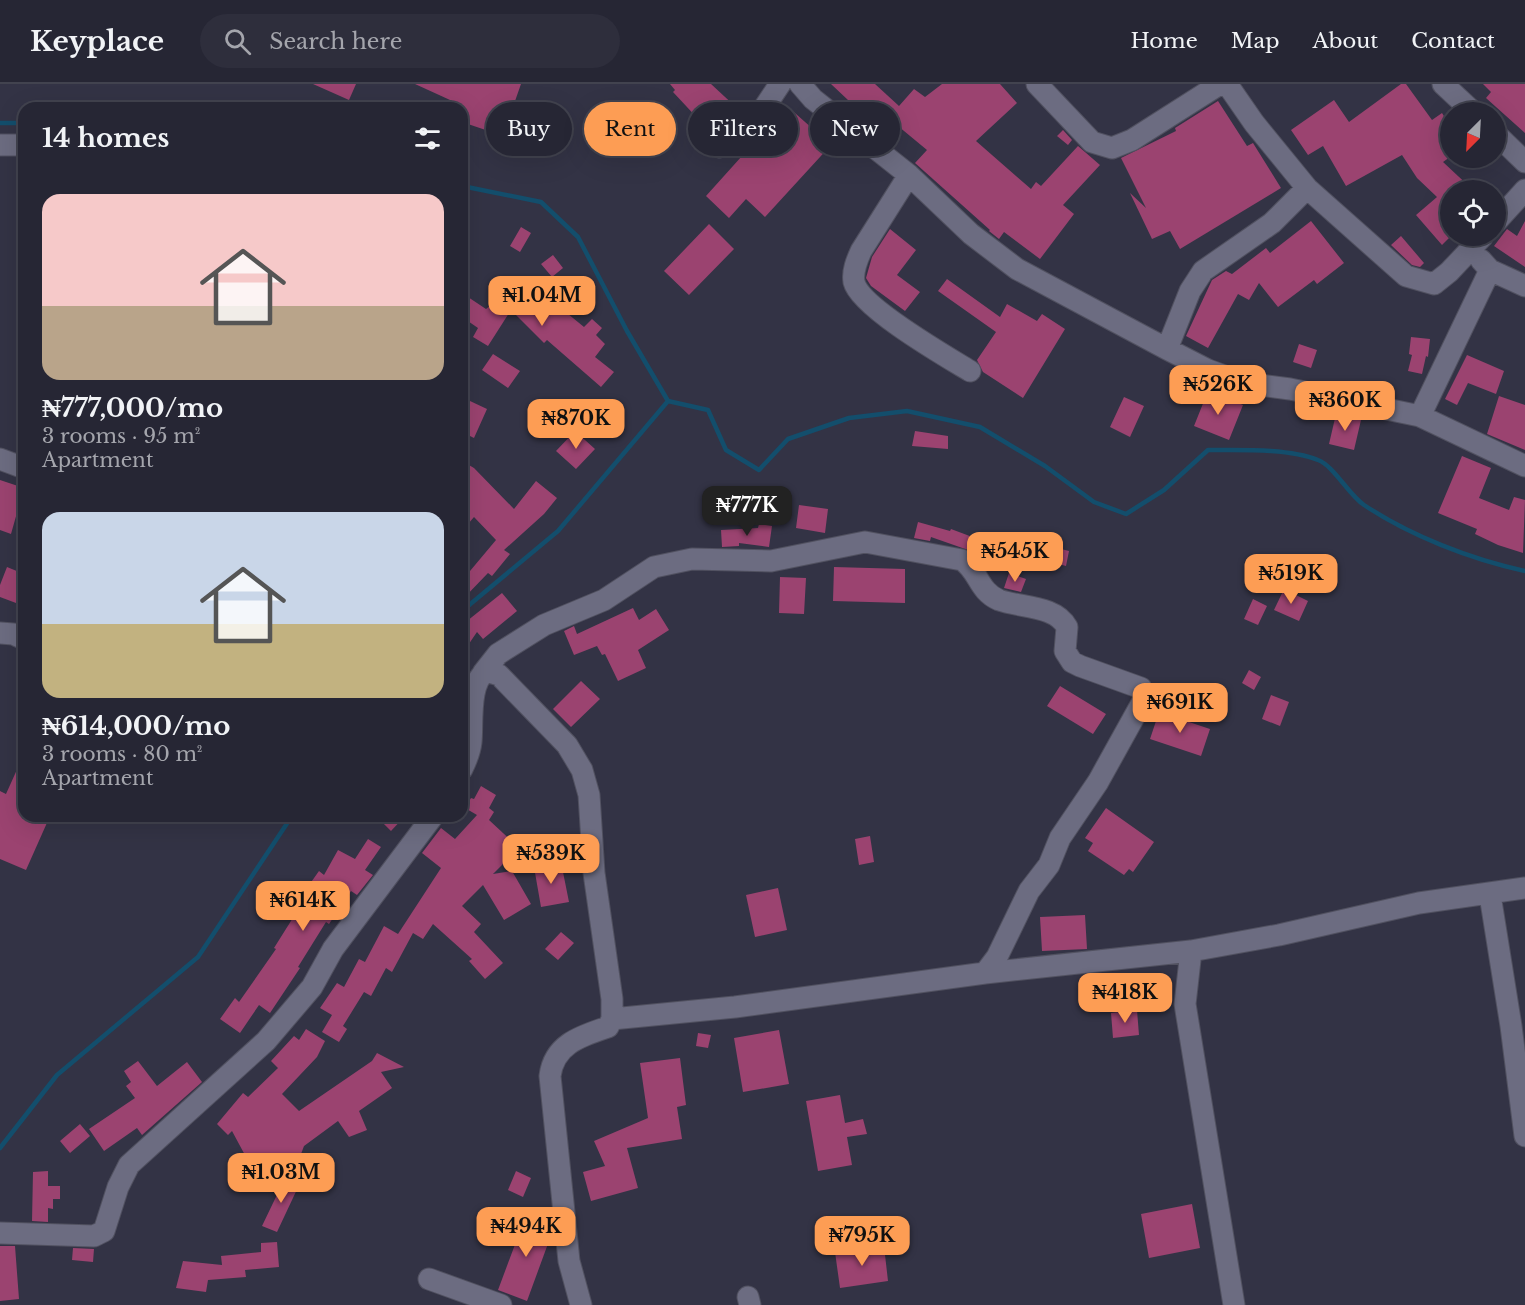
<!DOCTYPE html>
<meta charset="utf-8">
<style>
body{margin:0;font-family:"Libre Baskerville",serif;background:#2e2e3c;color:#f1f3f6;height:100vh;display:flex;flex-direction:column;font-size:22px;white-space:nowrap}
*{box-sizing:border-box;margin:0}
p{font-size:20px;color:#a4a5ac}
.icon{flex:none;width:33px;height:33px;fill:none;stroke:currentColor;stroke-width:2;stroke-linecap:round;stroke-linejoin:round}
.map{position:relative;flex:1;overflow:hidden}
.panel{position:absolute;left:18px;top:18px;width:450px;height:720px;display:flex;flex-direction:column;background:#262634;border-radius:18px;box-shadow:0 6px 24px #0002,0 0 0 2px #42434f}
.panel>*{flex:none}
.guide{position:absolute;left:486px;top:18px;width:570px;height:54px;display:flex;gap:12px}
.needle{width:39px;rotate:204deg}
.fabs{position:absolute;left:1440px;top:18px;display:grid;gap:12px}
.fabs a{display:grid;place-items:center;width:66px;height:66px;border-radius:50%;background:#262634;box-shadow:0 6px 24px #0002,0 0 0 2px #42434f;font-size:30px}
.price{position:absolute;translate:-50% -51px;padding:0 14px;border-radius:12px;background:#fd9d54;color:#111;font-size:20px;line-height:39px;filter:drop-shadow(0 2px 3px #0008)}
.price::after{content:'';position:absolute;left:50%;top:36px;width:18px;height:14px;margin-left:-9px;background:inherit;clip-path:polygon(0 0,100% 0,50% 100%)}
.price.on{background:#222;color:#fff}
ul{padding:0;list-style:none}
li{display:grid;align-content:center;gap:12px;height:318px;padding:0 24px}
li span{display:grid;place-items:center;height:186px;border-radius:18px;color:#555}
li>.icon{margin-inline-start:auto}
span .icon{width:108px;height:108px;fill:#fffc;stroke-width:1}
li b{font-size:26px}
h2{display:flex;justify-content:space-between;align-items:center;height:72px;padding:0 24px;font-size:26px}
.tag{padding:0 21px;border-radius:27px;background:#262634;box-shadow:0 6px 24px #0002,0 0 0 2px #42434f;font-size:21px;line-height:54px}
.tag.on{background:#fd9d54;color:#111}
header{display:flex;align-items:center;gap:36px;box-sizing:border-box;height:84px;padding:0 30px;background:#262634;border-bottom:2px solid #42434f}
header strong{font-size:28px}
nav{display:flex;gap:33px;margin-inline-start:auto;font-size:21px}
.search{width:420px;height:54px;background:#2e2e3c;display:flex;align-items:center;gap:15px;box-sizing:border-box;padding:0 21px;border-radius:33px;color:#a4a5ac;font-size:22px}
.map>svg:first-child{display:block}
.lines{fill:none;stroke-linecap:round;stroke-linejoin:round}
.stream{stroke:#134e6c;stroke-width:4.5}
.building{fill:#9b4370}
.minor-casing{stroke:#515160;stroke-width:23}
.minor{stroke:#6c6c81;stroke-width:21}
</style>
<header>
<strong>Keyplace</strong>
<div class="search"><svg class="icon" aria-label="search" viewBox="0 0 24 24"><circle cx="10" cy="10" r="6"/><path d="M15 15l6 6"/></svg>Search here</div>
<nav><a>Home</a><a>Map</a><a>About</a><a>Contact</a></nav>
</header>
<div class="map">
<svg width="1525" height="1221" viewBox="0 0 1525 1221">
<rect width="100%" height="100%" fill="#333345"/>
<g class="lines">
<path class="stream" d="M119,24L205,19L218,24
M0,39H24
M462,102L541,118L578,153L627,247L668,317L708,326L726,366L759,386L788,355L849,334L907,327L980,343L1045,382L1094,418L1126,430L1164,406L1208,366C1239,366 1289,364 1318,376C1334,382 1348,410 1364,421C1411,452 1470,475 1525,487
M462,527L558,447L668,317
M0,1064L57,991L198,873L292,732"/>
</g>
<path class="building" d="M313,0H356L349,16Z
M415,0H521L508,37L527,44L521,58L462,38L461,21Z
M670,0H711L738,25L711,54L696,42L700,37L673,8L675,6Z
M831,0H875L899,22L914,5L925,13L942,0H1000L1017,19L976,57L1031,105L1036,98L1041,102L1078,62L1100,81L1063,121L1074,130L1040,175L1004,148L999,155L989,147L990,146L915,79L927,66L875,23L866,33Z
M1401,0H1406L1432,36L1442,29L1450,42V73L1443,78L1473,106H1450V153L1442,161L1416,131L1437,113L1417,94L1402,71L1346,102L1323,62L1308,71L1291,46L1334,16L1349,38Z
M1483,0H1525V49L1486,14L1491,8Z
M1218,17L1247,62L1253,59L1281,104L1180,165L1170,147L1152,155L1130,109L1146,124L1121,74L1176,47L1175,44Z
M787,22L831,61L765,133L746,115L729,134L706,112Z
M1063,46L1072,56L1068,61L1057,52Z
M1311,137L1344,179L1317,200L1314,196L1278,223L1259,199L1249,216L1238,210L1208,264L1186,252L1212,196L1226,187L1232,190L1266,164L1270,169Z
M1525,137V183L1494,162L1507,145L1517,152Z
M709,140L734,165L689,211L664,187Z
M521,143L531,149L520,168L510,162Z
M890,145L916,166L897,191L920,208L905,227L871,202L866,194L872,173Z
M1401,152L1424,179L1420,183L1412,181L1391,161Z
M553,171L563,184L552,193L541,180Z
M524,194L584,243L592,235L602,244L596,251L605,260L595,273L614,288L601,303L547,256L544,259L511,226L488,262L473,253L478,244L462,233V223L468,213L486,225Z
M947,195L1000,233L1007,220L1037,237L1042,230L1065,245L1023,314L983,288L977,276L996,248L938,207Z
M1411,253L1430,255L1428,273L1426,272L1422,290L1408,287L1412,271L1409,270Z
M1299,260L1317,266L1311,284L1293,278Z
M493,270L520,287L508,304L482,286Z
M1467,271L1504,287L1496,310L1468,299L1457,321L1445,315Z
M1208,307L1243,321L1229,356L1194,342Z
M1499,312L1525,321V366L1487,350Z
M1124,313L1144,322L1130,353L1110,343Z
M470,317L487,325L474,354L462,348V335Z
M1336,330L1361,336L1354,366L1329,360Z
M575,347L595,365L576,385L556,367Z
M915,347L948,352V365L912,362Z
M1462,372L1491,384L1479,414L1509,426L1514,413L1525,416L1523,469L1498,461L1475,450L1477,445L1438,429Z
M462,377L474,384L514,425L536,397L557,414L544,430L504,466L510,470L492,492L488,489L462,516V480L470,487L496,456L474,433L462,447Z
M0,396L24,404L11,450L0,446Z
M799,421L828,425L825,449L796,444Z
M918,438L950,447L951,445L975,454L971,467L931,453L930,457L914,454Z
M759,440L772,442L769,463L739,459V462L722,463L721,446L758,444Z
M1026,456L1069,467L1066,482L1023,471Z
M7,483L24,490V522L0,513V501Z
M834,483L905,485V519L833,517Z
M1009,489L1026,495L1021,508L1004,504Z
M780,493L806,494L804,530L779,529Z
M1284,505L1308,517L1299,537L1274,526Z
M502,509L517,527L483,555L477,548L462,570V541Z
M1253,515L1267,522L1258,541L1244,535Z
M633,524L639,536L656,525L669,546L638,566L646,584L618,597L605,570L602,571L597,562L574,571L564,547L574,542L577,550Z
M1249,586L1261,593L1254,606L1242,599Z
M581,597L600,615L571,643L553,625Z
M1060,602L1106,630L1093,650L1047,622Z
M1271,611L1289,618L1280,642L1262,635Z
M1159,628L1210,645L1201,672L1150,655Z
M24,670V732H50L26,786L0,775V707L6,710Z
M481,702L496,711L489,724L494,728L489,736L519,764L493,790L512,787L531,820L504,836L483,801L462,822L481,840L474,848L503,879L485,895L469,877L472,875L433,840L423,855L413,849L392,888L386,884L371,912L364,908L343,942L347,945L339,958L322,948L332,931L320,924L337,899L344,903L359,875L365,878L384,842L398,850L441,784L422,769L441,744L455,755L477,731L465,724L471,714L474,715Z
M1106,724L1154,758L1133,788L1129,785L1124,791L1088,767L1093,759L1085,754Z
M376,732H405L391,747Z
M870,752L874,778L859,781L855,755Z
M368,755L381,763L365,786L373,791L357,811L351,807L329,840L326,838L298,883L300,884L270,929L259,921L240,949L220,935L235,914L239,918L276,865L274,864L301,821L297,818L319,787L324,791L338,766L355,775Z
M561,778L569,818L541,823L534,783Z
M778,804L787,846L755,853L746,811Z
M1085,831L1087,865L1042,867L1040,833Z
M561,848L574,859L558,876L545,865Z
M1137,926L1139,951L1113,954L1111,929Z
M306,945L325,957L317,973L282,1010L299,1027L372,977L377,969L404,983L381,988L392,1004L359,1027L367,1046L349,1053L338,1037L304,1062L295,1086L270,1076L260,1087L246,1073L232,1047L228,1051L217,1040L243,1009L248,1013L278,984L271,977L294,952L299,956Z
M779,946L789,1000L743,1008L734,954Z
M698,949L711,951L708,964L696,962Z
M680,974L686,1021L677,1023L682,1055L627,1064L638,1104L591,1117L583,1088L605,1082L594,1057L648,1034L640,979Z
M138,977L157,1002L187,978L202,998L142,1051L137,1044L104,1067L89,1045L135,1014L126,1002L131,998L124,987Z
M840,1011L845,1039L863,1035L867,1050L847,1053L852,1081L818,1087L806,1017Z
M80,1040L90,1052L70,1069L60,1057Z
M48,1087V1102H60V1115H53V1125L48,1124V1138L32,1137L33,1088Z
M516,1087L531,1094L523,1113L508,1106Z
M286,1092L300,1099L277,1148L262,1142Z
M1192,1120L1200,1164L1149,1174L1141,1130Z
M526,1131L552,1141L553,1146L527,1217L498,1206Z
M277,1158L279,1183L245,1186L246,1193L208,1196L206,1208L176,1204L183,1177L222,1181L221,1172L261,1168V1159Z
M0,1162H15L19,1215L0,1217Z
M884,1162L888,1197L840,1204L835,1168Z
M73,1164L94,1165L93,1178L72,1176Z"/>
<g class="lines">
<defs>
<path id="minor" d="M800,0L813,15L909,91L971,150L1017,185L1167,265L1208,286L1244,299L1290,305L1420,332
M1037,0L1092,58L1112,64L1132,56L1220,0
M1227,0L1254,39L1307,104L1406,192L1434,200L1449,188L1483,152
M1443,0L1473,28
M1496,50L1525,78
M0,61H24
M720,63L758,33L780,0
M909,91L861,167C857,176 852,187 854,198C860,223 947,273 970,287
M1496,138L1525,106
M1481,176L1490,186L1525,202
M1490,186L1420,332L1525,382
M1167,265L1190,207L1203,187L1272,139L1307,104
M0,375L24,384
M0,549L13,550L24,555
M483,589L498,570L544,541L604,516L654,483L692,475L771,477L865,458L962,476C979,487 978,507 999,516C1021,524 1055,521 1067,543L1065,567L1072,578L1080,582L1141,604L1144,615L1098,698L1060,754L1049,781L1029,807L997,873L985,889
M462,685C466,677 470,668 471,658C473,640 468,597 487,587L499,591L567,661L582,686L589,711L594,789L612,915V935
M1490,811L1511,942L1525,1052
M1191,867L1185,920L1234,1221
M0,1149L94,1152L104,1147L118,1103L129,1081L266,957L312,903L333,865L433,732
M429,1195L501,1221
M748,1213L750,1221
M581,1221L569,1177L550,992C554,960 581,952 608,943L612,935L735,923L985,889L1191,867L1279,851L1419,819L1525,804"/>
</defs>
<use href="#minor" class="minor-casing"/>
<use href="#minor" class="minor"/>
</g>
</svg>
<div class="fabs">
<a><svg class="needle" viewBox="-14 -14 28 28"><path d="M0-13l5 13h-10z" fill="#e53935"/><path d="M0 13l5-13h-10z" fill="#a4a5ac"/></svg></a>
<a><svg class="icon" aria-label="locate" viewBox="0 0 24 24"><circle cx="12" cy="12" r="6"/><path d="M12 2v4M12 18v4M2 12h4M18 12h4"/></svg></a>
</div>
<b class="price" style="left:542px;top:243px">₦1.04M</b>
<b class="price" style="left:1218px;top:332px">₦526K</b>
<b class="price" style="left:1345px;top:348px">₦360K</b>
<b class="price" style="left:576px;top:366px">₦870K</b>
<b class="price on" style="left:747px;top:453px">₦777K</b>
<b class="price" style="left:1015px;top:499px">₦545K</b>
<b class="price" style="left:1291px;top:521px">₦519K</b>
<b class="price" style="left:1180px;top:650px">₦691K</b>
<b class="price" style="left:551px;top:801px">₦539K</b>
<b class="price" style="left:303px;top:848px">₦614K</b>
<b class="price" style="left:1125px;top:940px">₦418K</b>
<b class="price" style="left:281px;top:1120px">₦1.03M</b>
<b class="price" style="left:526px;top:1174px">₦494K</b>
<b class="price" style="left:862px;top:1183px">₦795K</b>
<div class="guide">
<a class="tag">Buy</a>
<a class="tag on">Rent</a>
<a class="tag">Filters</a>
<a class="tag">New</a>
</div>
<section class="panel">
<h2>14 homes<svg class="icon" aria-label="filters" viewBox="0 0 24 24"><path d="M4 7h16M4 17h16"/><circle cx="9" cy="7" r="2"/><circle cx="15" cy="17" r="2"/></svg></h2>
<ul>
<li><span style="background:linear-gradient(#f6c9c9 60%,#b9a48a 0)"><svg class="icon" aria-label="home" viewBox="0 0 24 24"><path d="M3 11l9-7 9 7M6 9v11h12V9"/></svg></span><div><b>₦777,000/mo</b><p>3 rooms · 95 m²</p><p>Apartment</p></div></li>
<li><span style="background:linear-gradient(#c9d6e8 60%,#c2b280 0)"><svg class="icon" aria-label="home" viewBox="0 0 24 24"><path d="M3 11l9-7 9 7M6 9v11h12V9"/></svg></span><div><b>₦614,000/mo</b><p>3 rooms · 80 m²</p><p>Apartment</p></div></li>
</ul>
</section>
</div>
